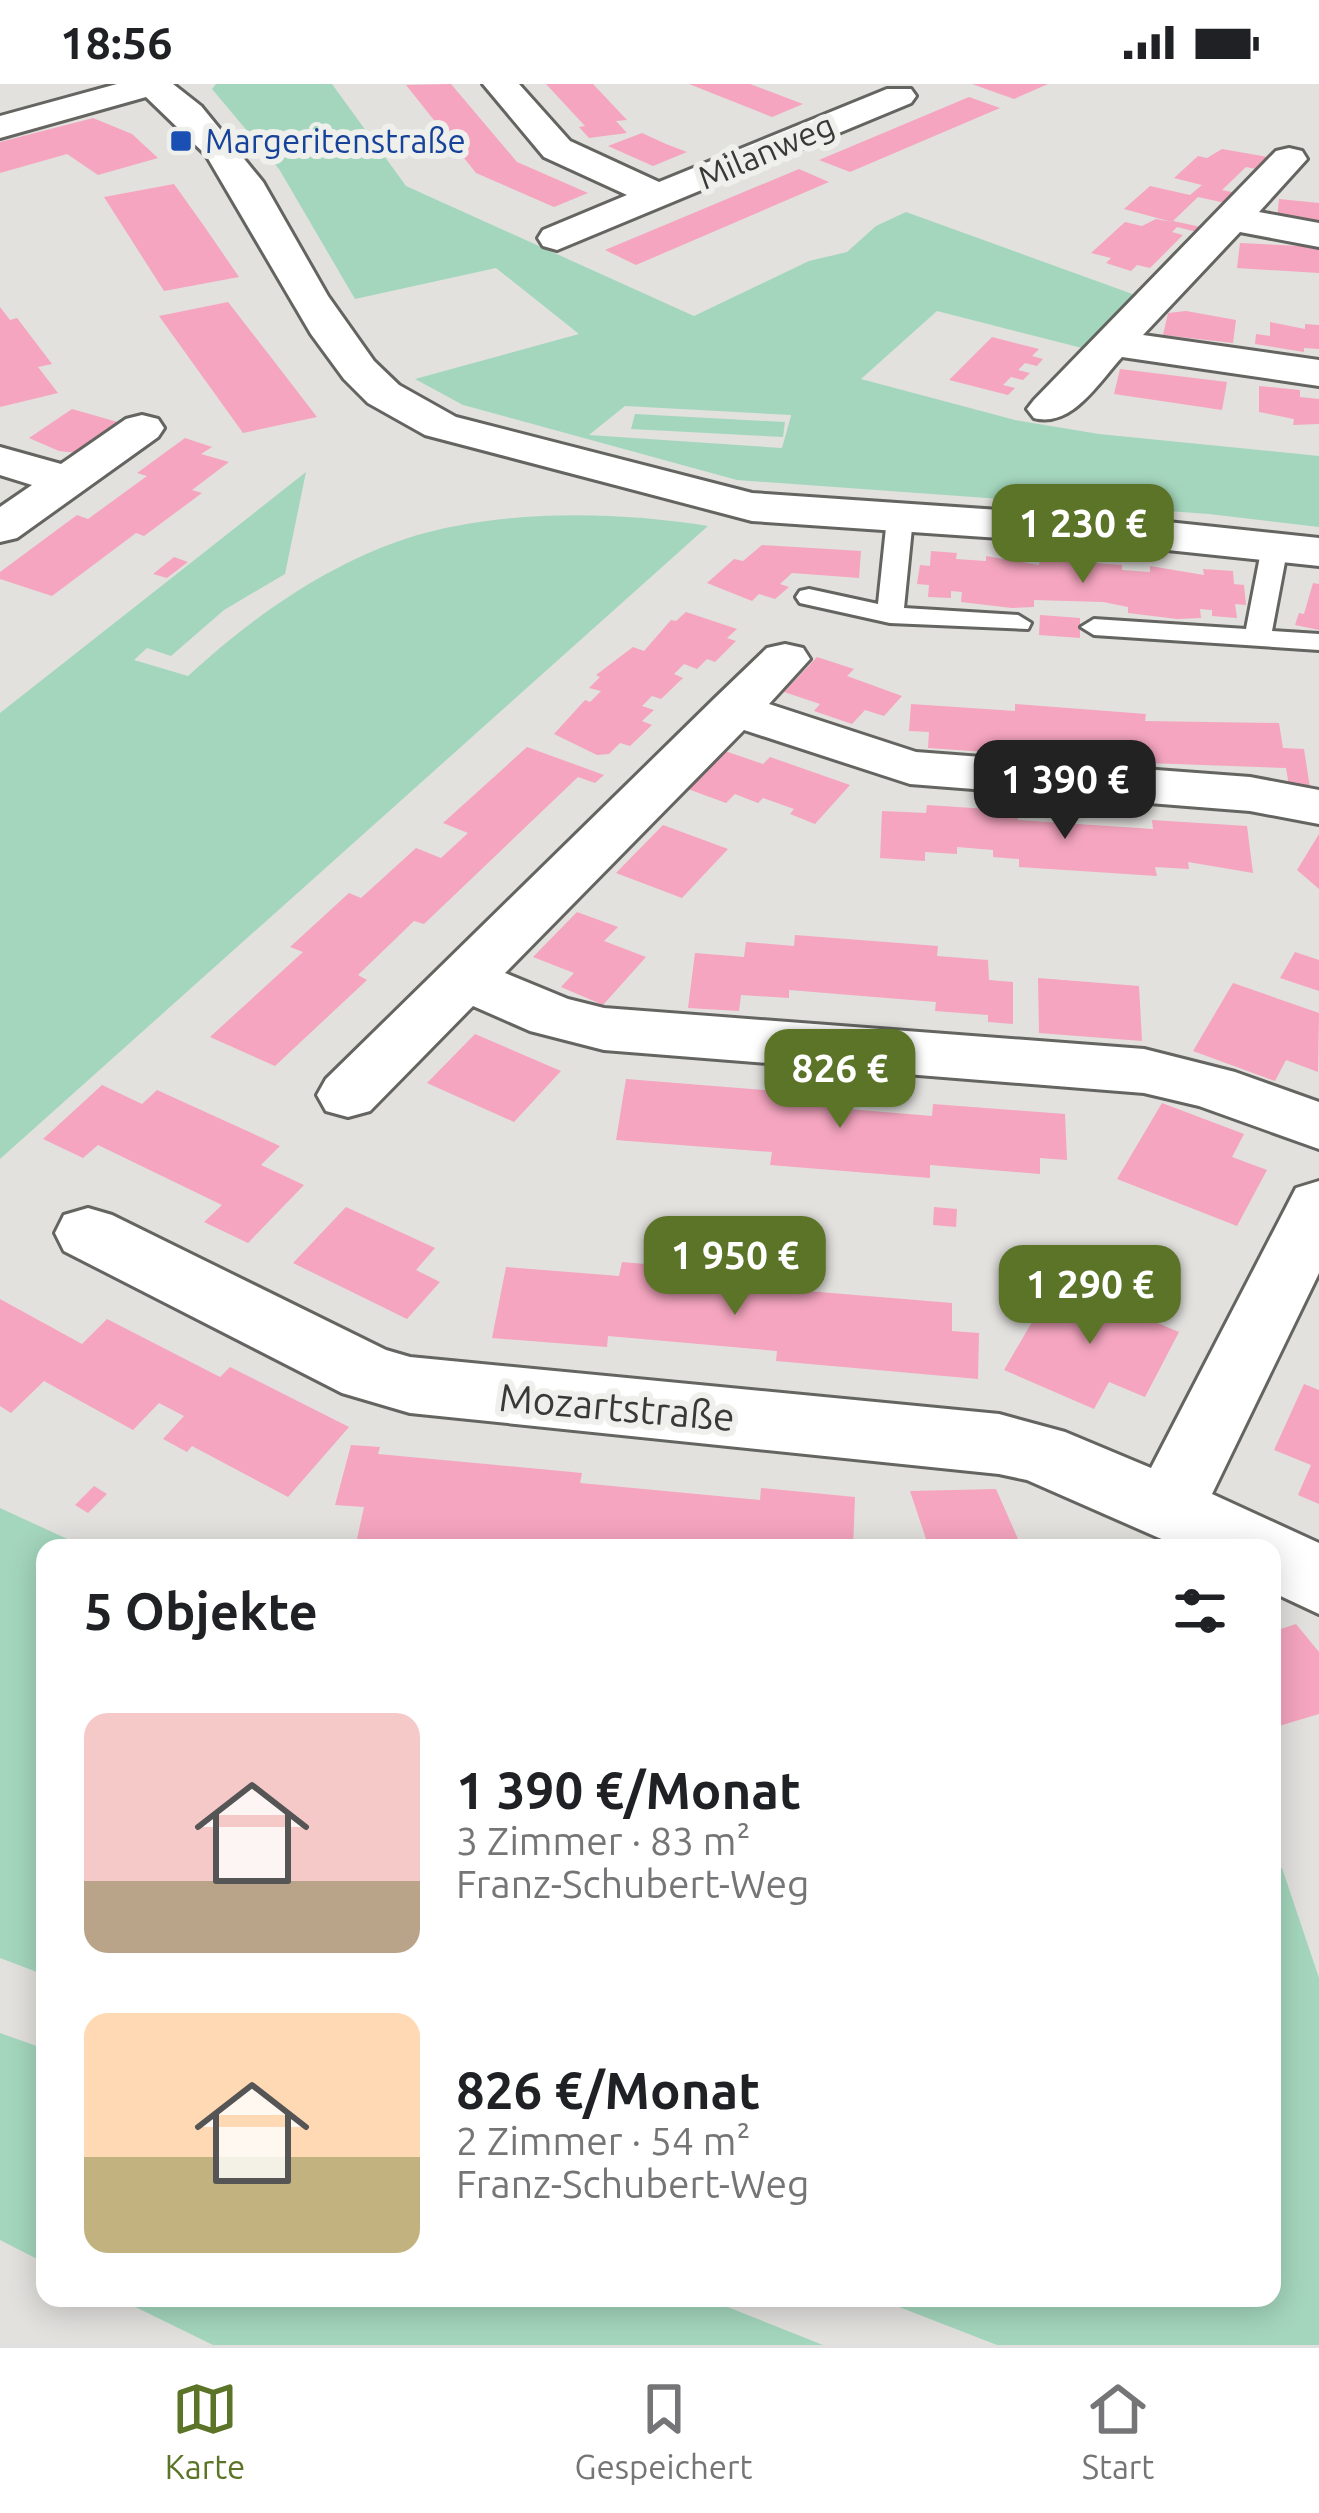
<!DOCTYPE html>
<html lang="de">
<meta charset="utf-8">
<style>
body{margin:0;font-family:Ubuntu,sans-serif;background:#f6f6f6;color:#202124;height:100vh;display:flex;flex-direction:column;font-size:45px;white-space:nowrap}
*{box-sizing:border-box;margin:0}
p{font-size:39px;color:#757577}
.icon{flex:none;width:66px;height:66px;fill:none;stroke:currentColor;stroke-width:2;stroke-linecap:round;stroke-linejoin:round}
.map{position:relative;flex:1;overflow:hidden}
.side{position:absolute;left:36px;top:1455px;width:1245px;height:768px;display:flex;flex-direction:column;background:#fff;border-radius:24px;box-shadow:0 6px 30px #0003}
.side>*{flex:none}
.price{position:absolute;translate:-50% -102px;padding:0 27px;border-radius:24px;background:#5b7427;color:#fff;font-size:39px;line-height:78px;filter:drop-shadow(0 3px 6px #0008)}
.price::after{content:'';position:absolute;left:50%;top:72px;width:36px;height:27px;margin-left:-18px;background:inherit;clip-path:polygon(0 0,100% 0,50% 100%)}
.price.selected{background:#222;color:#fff}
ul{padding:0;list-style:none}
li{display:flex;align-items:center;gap:36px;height:300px;padding:0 48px}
li span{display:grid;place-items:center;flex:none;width:336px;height:240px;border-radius:24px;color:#555}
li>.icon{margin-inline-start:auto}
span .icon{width:144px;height:144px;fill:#fffc;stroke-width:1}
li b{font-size:51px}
h2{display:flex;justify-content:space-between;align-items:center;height:144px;padding:0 48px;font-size:51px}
.status{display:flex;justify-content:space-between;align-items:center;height:84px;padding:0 60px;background:#fff;direction:ltr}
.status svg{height:33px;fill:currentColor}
.tabs{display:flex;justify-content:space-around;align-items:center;height:168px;border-top:3px solid #e0e0e0;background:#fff;font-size:33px;color:#757577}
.tabs a{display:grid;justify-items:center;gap:6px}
.tabs .selected{color:#5b7427}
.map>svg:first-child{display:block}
.green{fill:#a4d6bd;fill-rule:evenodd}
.building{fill:#f5a5bf}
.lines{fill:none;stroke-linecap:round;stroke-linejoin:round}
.service-casing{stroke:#646461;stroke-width:6}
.minor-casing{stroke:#646461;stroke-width:6}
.service{fill:#fff;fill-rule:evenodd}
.minor{fill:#fff;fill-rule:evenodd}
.transit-dot{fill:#1a4fb4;stroke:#efefec;stroke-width:4.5}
.labels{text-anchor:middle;stroke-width:12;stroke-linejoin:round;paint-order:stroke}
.far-transit-label{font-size:33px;fill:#164399;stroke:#efefec;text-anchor:start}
.far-street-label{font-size:33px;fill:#393938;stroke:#efefec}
.street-label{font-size:39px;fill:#393938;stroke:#efefec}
</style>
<div class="status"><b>18:56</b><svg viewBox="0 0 49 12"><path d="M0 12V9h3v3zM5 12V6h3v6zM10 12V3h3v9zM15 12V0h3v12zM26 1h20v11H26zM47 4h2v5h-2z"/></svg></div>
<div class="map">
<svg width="1319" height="2261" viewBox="0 0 1319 2261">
<rect width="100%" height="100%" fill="#e2e1de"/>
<path class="green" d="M216,0H332L406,102L694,232L809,177L847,168L876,142L906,128L1138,212L1086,265L937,227L861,295L1015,336L1099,350L1319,372V443L1209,430L737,396L463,321L415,295L579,250L496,184L355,215L279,85L212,5ZM625,322L791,331V332L782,364L589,351Z
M635,330L785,338L783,353L631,345Z
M306,388L285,490L224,526L171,572L147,564L134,576L188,592C250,535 324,482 405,455C498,425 613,427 708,442L0,1075V629Z
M0,1424L87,1464H45V1891L0,1874Z
M1272,1779L1282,1784L1319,1894V2261H997L876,2214H1272Z
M0,1949L45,1965V2179L0,2156Z
M117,2214H705L823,2261H213Z"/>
<path class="building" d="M451,0L517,78L588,109L554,123L476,89L406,1Z
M546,0H593L627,36L616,37L627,49L589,54L579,43L585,42Z
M689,0H750L803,20L772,33Z
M972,0H1048L1014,15Z
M969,13L1000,24L850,88L819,76Z
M93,34L132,50L158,74L98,91L67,70L0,89V58Z
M642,49L666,60L687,68L653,82L608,62Z
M1222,65L1268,73L1256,85L1246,83L1222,106L1241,110L1230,120L1198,113L1173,137L1206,144L1201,149L1177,143L1172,148L1183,151L1150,184L1137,181L1131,187L1106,179L1111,174L1091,169L1125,138L1142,142L1156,135L1172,138L1124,125L1150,102L1190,111L1202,101L1174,94L1198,72L1207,74Z
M799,85L829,98L636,181L605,166Z
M174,100L204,142L239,193L164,207L104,113Z
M1279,115L1319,119V139L1277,135Z
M1240,159L1319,163V189L1237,184Z
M228,218L270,272L317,333L243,349L159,232Z
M0,223L10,236L17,234L52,280L38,283L58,309L0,323Z
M1186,227L1236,236L1233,259L1163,251L1168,229Z
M1270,238L1305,245V240L1319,241V265L1304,264V268L1255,260L1256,250L1270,252Z
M992,253L1039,265L1032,272L1043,275L1037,282L1025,279L1018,286L1030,289L1023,296L1011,293L1003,301L1015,304L1008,311L949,296Z
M1120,285L1227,298L1222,326L1114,310Z
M1259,302L1300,306V313L1319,315V340L1293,341L1294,335L1259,328Z
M72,325L121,339L78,369L59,367L29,354Z
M185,354L212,363L201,370L229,378L192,406L202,409L144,452L136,449L52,512L0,495V488L77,431L88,435L147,392L137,389Z
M762,461L861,467L859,494L792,489L780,500L789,503L775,515L759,510L752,517L707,499L734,475L743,477Z
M931,467L957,469L956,475L986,477V472L1039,481L1040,475L1122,481V486L1150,488V482L1204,491L1203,485L1233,487L1234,500L1244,501L1246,521L1235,520L1237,534L1212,532V526L1200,525L1201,534L1177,535L1128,529V523L1103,518L1034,516V523L1012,524L961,518L962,508L951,507V514L928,513L929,501L917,500L920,481L930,482Z
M174,473L188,478L167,494L153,490Z
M1313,499L1319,500V546L1295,541L1299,529L1304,530Z
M686,528L737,545L727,554L736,557L715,578L707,575L697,585L684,580L674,590L683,594L661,615L652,612L642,622L654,626L642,637L652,641L630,662L620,659L609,670L597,671L554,650L585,616L590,618L601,607L589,604L600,593L596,591L633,563L644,567L671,536L676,537Z
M1040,531L1080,534V554L1039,551Z
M817,573L854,585L847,592L902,612L884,632L865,626L852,640L814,627L820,620L784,608Z
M911,620L1015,627V620L1146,630L1145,637L1279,639L1283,664L1304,665L1310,704L1289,702L1286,684L1148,679V672L1015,662V670L928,664L929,648L909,647Z
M527,663L604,691L595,699L578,693L424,840L414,837L358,891L367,896L275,982L210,953L303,868L290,863L349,809L361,814L416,764L441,774L468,749L443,739Z
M725,667L763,680L770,673L850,701L815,740L790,730L794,725L763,714L758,719L735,710L726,719L688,705Z
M927,721L1018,727V736L1153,745L1152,736L1247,742L1253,789L1188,778L1189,785L1155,783L1157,792L1019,783V775L993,773V766L957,763V770L925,768V777L880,774L882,727L926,729Z
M663,741L728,765L682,814L616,789Z
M1319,750V805L1297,786Z
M577,828L618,843L604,857L646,873L603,921L561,903L574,889L533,873Z
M795,851L938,862L937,872L988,876L989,896L1013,898V940L988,938V931L935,927L936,918L789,906V914L741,911L739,927L688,924L695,869L744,873L746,858L794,862Z
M1295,868L1319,876V907L1280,894Z
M1038,894L1139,902L1142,957L1039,949Z
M1233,899L1319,929L1318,988L1286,976L1275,997L1193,967Z
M475,950L561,987L514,1038L427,999Z
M626,995L778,1007L776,1019L932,1032L933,1020L1065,1030L1067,1076L1040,1074V1090L930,1081V1094L770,1081L772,1068L616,1056Z
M102,1001L142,1020L157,1006L280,1062L261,1081L304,1101L248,1159L204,1138L222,1121L98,1061L83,1074L43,1055Z
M1162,1019L1244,1050L1232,1073L1267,1086L1237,1142L1117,1095Z
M346,1123L435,1164L416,1186L440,1198L407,1235L293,1179Z
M934,1123L957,1125L956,1143L933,1141Z
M622,1178L784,1192L783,1205L952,1219V1247L979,1249L978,1295L776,1277L777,1267L608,1252L607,1263L492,1254L506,1183L619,1192Z
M1056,1197L1179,1248L1145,1313L1109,1298L1094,1325L1004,1286Z
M0,1215L82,1260L107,1235L220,1293L230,1283L349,1343L288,1413L192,1362L187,1368L163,1355L184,1332L159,1319L133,1346L44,1297L11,1329L0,1322Z
M1304,1300L1319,1306V1420L1298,1411L1311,1381L1274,1366Z
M351,1361L380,1363L378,1370L582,1389L580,1399L760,1416L761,1404L855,1413L853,1464H463L394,1457L393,1464H355L364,1423L335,1421Z
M94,1402L107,1410L88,1429L75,1421Z
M996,1405L1022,1464H929L910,1407Z
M1296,1540L1319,1568V1630L1272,1644V1548Z"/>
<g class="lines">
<defs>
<path id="service" d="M900,426L913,434L904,524L1018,531L1031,539L1028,545L890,539L800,519L796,513L800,507L809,505L878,520L887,434Z
M1275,454L1288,462L1272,547L1319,550V566L1094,551L1081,543L1094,535L1246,545L1262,462Z"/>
<path id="minor" d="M117,0H173L201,22L263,98L328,212L374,277L399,301L456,333L752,409L1158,437L1319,454V482L1158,465L752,437L425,351L368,319L344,295L311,250L206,71L146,13L0,54V32Z
M483,0H519L570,57L659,98L887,5H911L916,12L911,19L557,166L543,162L538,154L543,146L627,111L544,73Z
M1289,64L1302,67L1307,75L1259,128L1319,139V163L1240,148L1143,251L1319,276V302L1122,273C1098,299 1072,344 1034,334L1027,325L1034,316L1276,67Z
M142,331L158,335L164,344L158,353L17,454L0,458V423L32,401L0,391V363L61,380L126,335Z
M785,560L803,564L810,575L769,620L916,668L1250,693L1319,706V740L1250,727L910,700L744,646L505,889L568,915L604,924L1144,965L1235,988L1319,1018V1065L1199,1022L1144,1009L604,966L530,947L473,922L370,1027L348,1033L326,1027L317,1011L326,995L715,614L767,564Z
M1319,1097V1189L1212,1410L1319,1459V1530L1272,1508V1464H1182L1027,1396L999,1390L410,1329L342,1309L64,1167L55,1149L64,1131L88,1124L112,1131L386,1266L410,1273L999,1330L1065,1348L1151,1384L1296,1104Z"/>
</defs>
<use href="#service" class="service-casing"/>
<use href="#minor" class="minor-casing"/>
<use href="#service" class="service"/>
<use href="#minor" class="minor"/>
</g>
<rect class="transit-dot" x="169" y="45" width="24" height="24" rx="6"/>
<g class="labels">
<g class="far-transit-label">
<text x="205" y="69">Margeritenstraße</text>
</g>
<g class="far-street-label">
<text transform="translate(766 67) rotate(-23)" y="12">Milanweg</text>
</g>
<g class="street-label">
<text transform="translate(617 1323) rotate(5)" y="14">Mozartstraße</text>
</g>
</g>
</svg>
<b class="price" style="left:1083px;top:502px">1 230 €</b>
<b class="price selected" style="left:1065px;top:758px">1 390 €</b>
<b class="price" style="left:840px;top:1047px">826 €</b>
<b class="price" style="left:735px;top:1234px">1 950 €</b>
<b class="price" style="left:1090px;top:1263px">1 290 €</b>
<section class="side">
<h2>5 Objekte<svg class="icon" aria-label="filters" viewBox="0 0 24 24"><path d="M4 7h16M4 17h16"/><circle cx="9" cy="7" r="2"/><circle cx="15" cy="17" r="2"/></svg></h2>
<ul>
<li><span style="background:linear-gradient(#f6c9c9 70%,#b9a48a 0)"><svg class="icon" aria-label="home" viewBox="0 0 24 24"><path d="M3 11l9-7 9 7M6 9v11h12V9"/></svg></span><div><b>1 390 €/Monat</b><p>3 Zimmer · 83 m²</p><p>Franz-Schubert-Weg</p></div></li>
<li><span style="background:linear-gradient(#ffd9b3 60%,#c2b280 0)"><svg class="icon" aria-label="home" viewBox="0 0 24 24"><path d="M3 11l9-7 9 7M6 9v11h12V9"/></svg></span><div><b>826 €/Monat</b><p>2 Zimmer · 54 m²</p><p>Franz-Schubert-Weg</p></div></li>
</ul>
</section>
</div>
<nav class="tabs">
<a class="selected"><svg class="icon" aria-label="map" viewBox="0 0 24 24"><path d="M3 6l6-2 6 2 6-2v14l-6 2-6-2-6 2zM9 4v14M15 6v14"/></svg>Karte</a>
<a><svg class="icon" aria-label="saved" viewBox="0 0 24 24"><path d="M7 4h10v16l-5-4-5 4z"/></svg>Gespeichert</a>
<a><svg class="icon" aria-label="home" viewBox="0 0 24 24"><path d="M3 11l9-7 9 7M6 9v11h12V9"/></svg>Start</a>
</nav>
